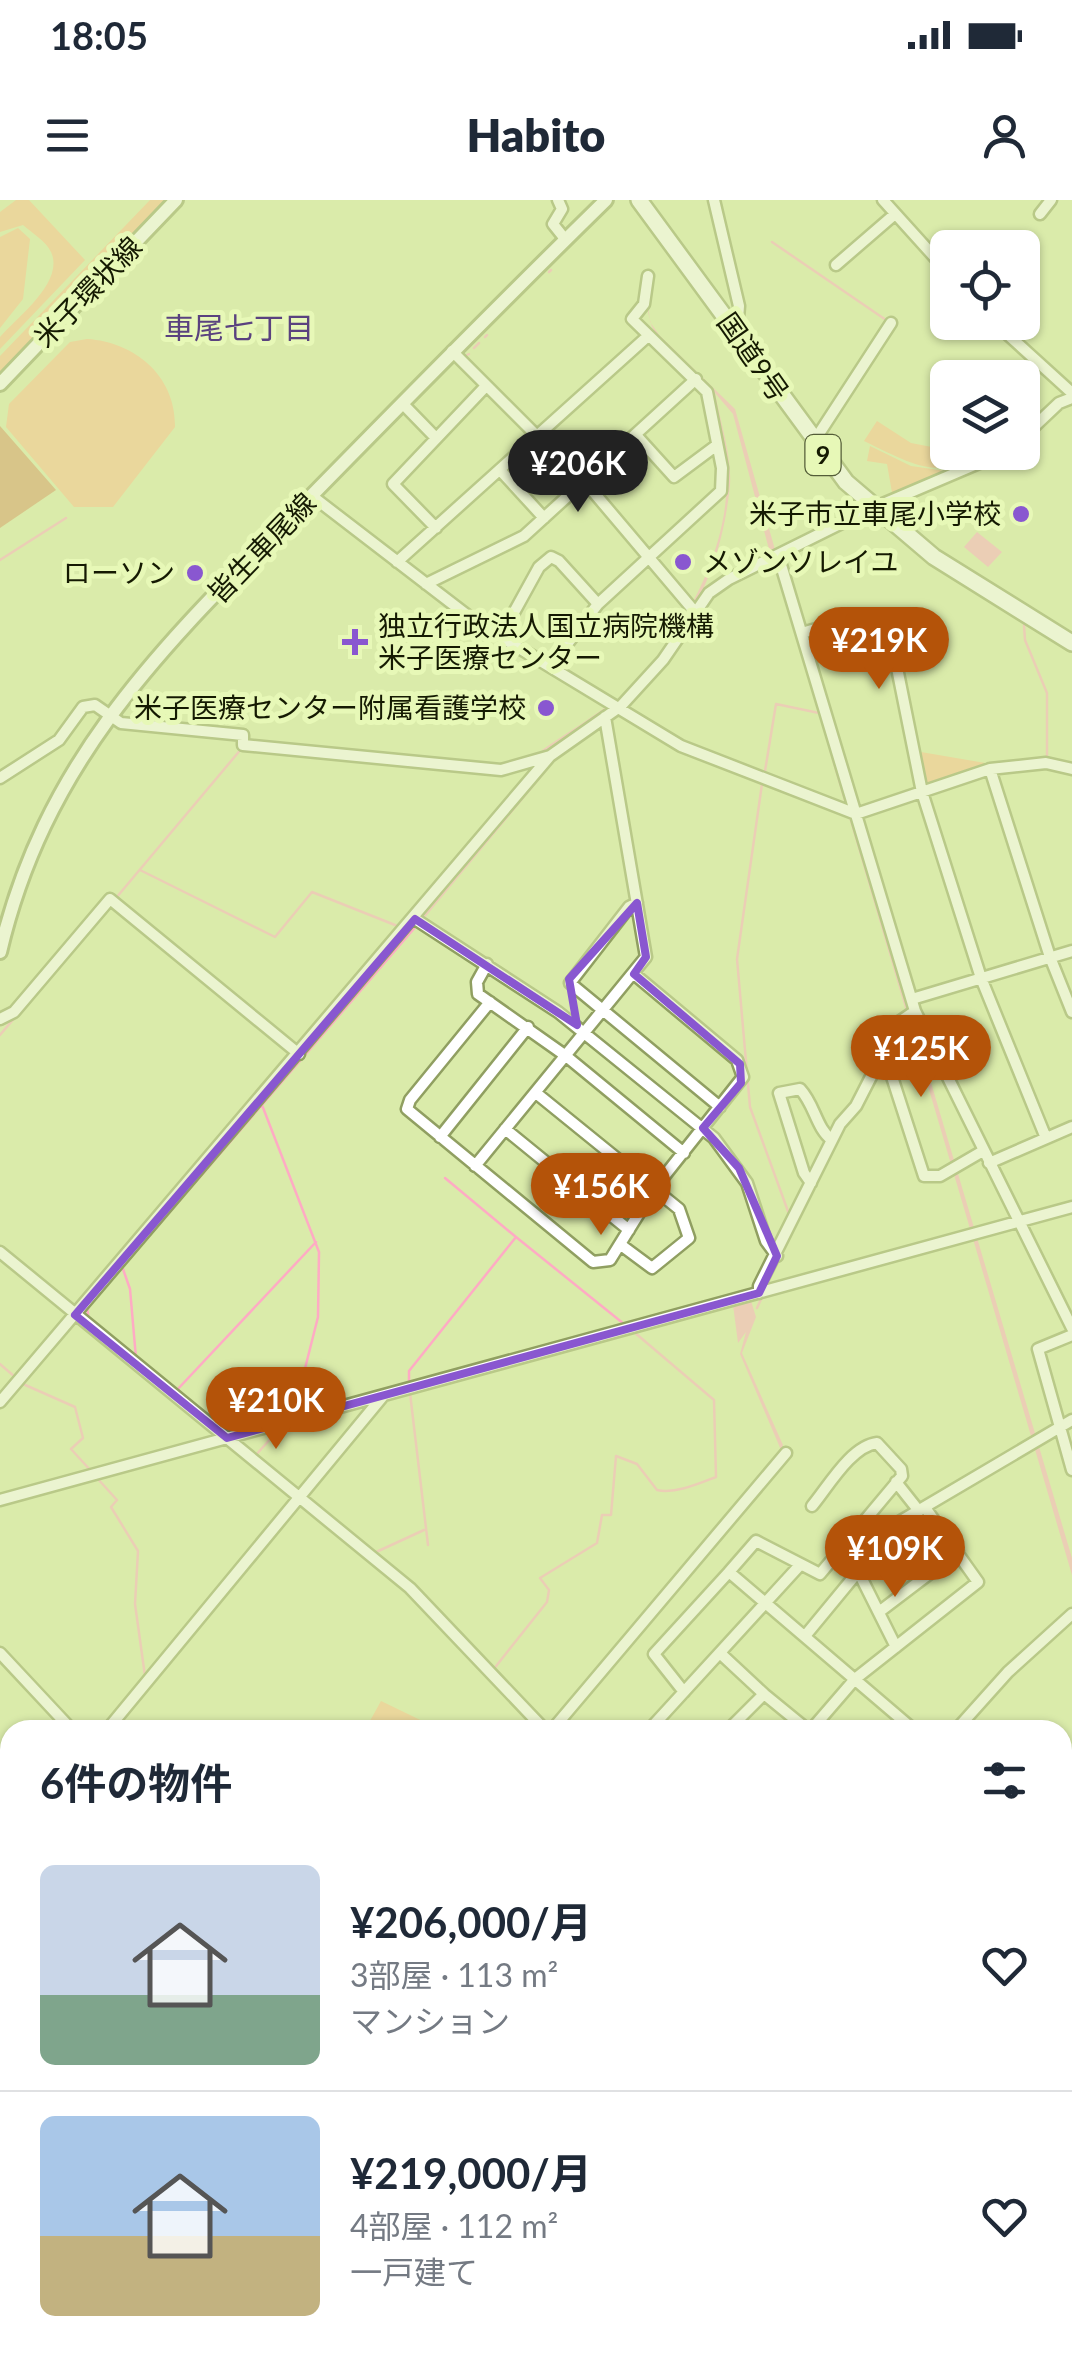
<!DOCTYPE html>
<html lang="ja">
<meta charset="utf-8">
<style>
body{margin:0;font-family:Lato,"Noto Sans JP",sans-serif;background:#f6f6f7;color:#1f2937;height:100vh;display:flex;flex-direction:column;font-size:38px;white-space:nowrap}
*{box-sizing:border-box;margin:0}
p{font-size:32px;color:#747a83}
.icon{flex:none;width:55px;height:55px;fill:none;stroke:currentColor;stroke-width:2;stroke-linecap:round;stroke-linejoin:round}
.map{position:relative;flex:1;overflow:hidden}
.side{position:absolute;left:0px;top:1520px;width:1072px;height:642px;display:flex;flex-direction:column;background:#fff;border-radius:30px 30px 0 0;box-shadow:0 2px 8px #0004}
.side>*{flex:none}
.buttons{position:absolute;left:930px;top:30px;display:grid;gap:20px}
.buttons a{display:grid;place-items:center;width:110px;height:110px;border-radius:15px;background:#fff;box-shadow:0 2px 8px #0004;font-size:50px}
.price{position:absolute;translate:-50% -85px;padding:0 22px;border-radius:35px;background:#b45309;color:#fff;font-size:32px;line-height:65px;filter:drop-shadow(0 2px 5px #0008)}
.price::after{content:'';position:absolute;left:50%;top:60px;width:30px;height:22px;margin-left:-15px;background:inherit;clip-path:polygon(0 0,100% 0,50% 100%)}
.price.current{background:#222;color:#fff}
ul{padding:0;list-style:none}
li{display:flex;align-items:center;gap:30px;height:250px;padding:0 40px}
li+li{border-top:2px solid #e0e1e3}
li span{display:grid;place-items:center;flex:none;width:280px;height:200px;border-radius:15px;color:#555}
li>.icon{margin-inline-start:auto}
span .icon{width:120px;height:120px;fill:#fffc;stroke-width:1}
li b{font-size:42px}
h2{display:flex;justify-content:space-between;align-items:center;height:120px;padding:0 40px;font-size:42px}
.status{display:flex;justify-content:space-between;align-items:center;height:70px;padding:0 50px;background:#fff;direction:ltr}
.status svg{height:28px;fill:currentColor}
header{display:flex;justify-content:space-between;align-items:center;height:130px;padding:0 40px;background:#fff;font-size:45px;font-weight:800}
.map>svg:first-child{display:block}
.green{fill:#fdbe8c}
.forest{fill:#d59763}
.water{fill:#feabc4}
.lines{fill:none;stroke-linecap:round;stroke-linejoin:round}
.stream{stroke:#feabc4;stroke-width:2.5}
.minor-casing{stroke:#909f61;stroke-width:15}
.major-casing{stroke:#909f61;stroke-width:18}
.highway-casing{stroke:#909f61;stroke-width:20}
.minor{stroke:#fff;stroke-width:10}
.major{stroke:#fff;stroke-width:12}
.highway{stroke:#fff;stroke-width:15}
.marked{fill:none;stroke:#8957d0;stroke-width:8;stroke-linejoin:round}
.poi-dot{fill:#8957d0;stroke:#e7f8b7;stroke-width:4}
.labels{text-anchor:middle;stroke-width:10;stroke-linejoin:round;paint-order:stroke}
.shield{fill:#e7f8b7;stroke:#545d38;stroke-width:2.5}
.shield-label{font-size:25px;font-weight:bold;fill:#151a02}
.street-label{font-size:28px;fill:#151a02;stroke:#e7f8b7}
.poi-label{font-size:28px;fill:#151a02;stroke:#e7f8b7;text-anchor:end}
.neighbourhood-label{font-size:30px;fill:#5a427f;stroke:#e7f8b7}
</style>
<div class="status"><b>18:05</b><svg viewBox="0 0 49 12"><path d="M0 12V9h3v3zM5 12V6h3v6zM10 12V3h3v9zM15 12V0h3v12zM26 1h20v11H26zM47 4h2v5h-2z"/></svg></div>
<header><svg class="icon" aria-label="menu" viewBox="0 0 24 24"><path d="M4 6h16M4 12h16M4 18h16"/></svg>Habito<svg class="icon" aria-label="person" viewBox="0 0 24 24"><circle cx="12" cy="8" r="4"/><path d="M4 21q1-7 8-7t8 7"/></svg></header>
<div class="map">
<svg width="1072" height="2162" viewBox="0 0 1072 2162">
<rect width="100%" height="100%" fill="#daebaa"/>
<path class="green" d="M16,0H29L85,60L0,149V137C17,117 65,82 51,52C46,41 32,33 23,25L0,32V12Z
M150,0H170L0,178V156Z
M18,28L30,39L23,99L0,128V37Z
M87,139C135,142 176,176 175,227L113,307H74L6,227L9,204L70,142Z
M877,221L911,243L937,248L947,237L948,252H997C935,279 922,269 864,241Z
M870,246L911,266L952,272L893,298L887,264L867,261Z
M915,551L991,564L929,585L923,582Z
M381,1501L441,1530H365Z"/>
<path class="forest" d="M0,226L56,290L0,328Z"/>
<path class="water" d="M648,104L650,122L660,136L735,209L830,543L770,353L733,214L715,193C720,220 732,257 730,285C717,415 650,482 545,553L542,550C568,532 595,516 619,497C677,449 732,348 726,273C725,250 718,227 715,204L711,193C687,168 646,141 648,104Z
M977,332L1002,352L988,367L964,347Z
M832,549L1072,1358V1375L829,550Z
M751,1101L756,1117L742,1153L783,1245L781,1250L740,1154L746,1132L738,1143L733,1105Z"/>
<g class="lines">
<path class="stream" d="M772,42L886,120
M549,72L551,70
M485,137L487,135
M474,148L479,143
M467,155L469,154
M0,360L66,318
M1024,425L1025,440L1047,493V559
M765,571L776,504L819,513
M762,584L737,759L750,907L789,1014
M140,670L275,737L312,692L400,727
M116,698L242,548
M422,719L546,570
M0,835L17,815
M262,905L319,1052L318,1117L295,1208L287,1217
M516,1037L624,1124
M1033,1060L1043,1081
M123,1069L130,1089L136,1158
M757,1108L762,1097
M89,1120L87,1108L417,725
M0,1164L15,1177
M23,1184L75,1207L83,1238L71,1249L92,1272
M409,1185V1171L516,1037L445,978
M176,1191L316,1042
M410,1193L428,1345
M255,1256L280,1228
M97,1278L117,1300L111,1307L138,1351L135,1404L145,1476
M374,1353L424,1330
M493,1470L547,1402L549,1390L540,1378L597,1343L602,1315H611L616,1256L637,1264L657,1290C675,1294 698,1284 716,1277L714,1200L634,1132"/>
<defs>
<path id="minor" d="M558,0L562,9L553,24L565,39
M714,0L739,106L737,131
M883,0L948,72
M1040,14L1051,0
M836,65L895,14
M994,122L1072,193
M452,151L537,236
M402,203L436,238
M636,235L674,277L717,245
M1022,238L1059,203L1072,198
M813,243L891,123
M500,270L544,318
M585,282L695,412
M312,296L476,422L681,546L856,614L990,569L1046,563L1072,569
M436,328L393,284L486,186
M778,355L915,811L1072,1128
M397,362L648,136
M426,384L524,336L696,179
M802,433C830,424 869,419 892,443L922,592L981,778L1046,938
M501,436L539,367L551,357L559,361L598,404
M551,465L598,404L721,291L722,268L707,192L632,119L644,104L648,76
M990,569L1050,757L1072,812
M0,578L59,540L83,507L95,505L121,523L243,535V545L501,570L550,556
M637,703L629,707L570,783L720,907
M415,719L558,812L714,938L747,983L766,1041L777,1056
M487,764L477,782L478,794L566,856L684,953
M912,799L1072,751
M490,802L410,900L407,909L593,1062L610,1060L654,989L743,877L737,860L634,774
M0,819L14,812L110,699L299,854
M884,852L924,976H940L983,951
M536,893L679,1009L689,1038L652,1068L621,1045
M505,929L629,1030
M440,937L528,827
M989,963L1072,927
M475,966L646,757L605,517
M811,983L804,973L779,893L800,889C815,905 816,928 832,940
M0,1052L410,1388L545,1530
M759,1093V1086L840,924L856,906L899,822L915,811
M1072,1135L1038,1149L1072,1270
M0,1202L550,556L621,506L663,460L709,393L729,379L864,312L1005,252
M896,1282L919,1311
M0,1300L1072,1007
M858,1371L896,1447
M729,1372L756,1341L820,1374L902,1276L901,1269L877,1243C851,1246 828,1287 812,1306
M879,1412L958,1352
M805,1436L899,1322L1072,1220
M0,1453L72,1530
M721,1454L764,1494
M684,1492L654,1454L729,1372L914,1530
M107,1530L383,1196
M552,1530L786,1253
M649,1530L800,1365
M728,1530L764,1494L808,1530
M811,1530L855,1479L978,1382L926,1309
M956,1530L1008,1472L1072,1414
M0,1593L10,1585
M0,1746L10,1740
M0,1849L10,1867
M1062,1856L1072,1846
M1062,1876L1072,1866
M0,1912L10,1907
M1062,1943L1072,1952
M1062,2109L1072,2098
M0,2135L10,2146
M17,2152L25,2162
M207,2152L215,2162
M350,2152L359,2162
M490,2152L498,2162
M672,2152L679,2162
M910,2152L920,2162
M286,2162L298,2152
M458,2162L470,2152
M774,2162L783,2152
M793,2162L802,2152
M1013,2162L1022,2152"/>
<path id="major" d="M0,184L176,0
M0,752C49,545 180,431 322,285C416,189 510,94 606,0"/>
<path id="highway" d="M639,0L846,282L934,357L1072,443"/>
</defs>
<use href="#minor" class="minor-casing"/>
<use href="#major" class="major-casing"/>
<use href="#highway" class="highway-casing"/>
<use href="#minor" class="minor"/>
<use href="#major" class="major"/>
<use href="#highway" class="highway"/>
</g>
<path d="M0 0H1072V2162H0ZM637,703L646,757L634,774L740,864L741,883L703,928L739,968L777,1056L759,1093L227,1238L75,1115L415,719L577,825L569,779Z" fill="#daebaa" fill-opacity=".55" fill-rule="evenodd"/>
<path class="marked" d="M637,703L646,757L634,774L740,864L741,883L703,928L739,968L777,1056L759,1093L227,1238L75,1115L415,719L577,825L569,779Z"/>
<g class="poi-dot">
<circle cx="1021" cy="314" r="10"/>
<circle cx="683" cy="362" r="10"/>
<circle cx="195" cy="373" r="10"/>
<path d="M350 427h10v10h10v10h-10v10h-10v-10h-10v-10h10z"/>
<circle cx="546" cy="508" r="10"/>
</g>
<g class="labels">
<rect class="shield" x="805.5" y="235" width="35" height="40" rx="8"/>
<g class="shield-label">
<text x="823" y="264">9</text>
</g>
<g class="street-label">
<text transform="translate(88 92) rotate(-46)" y="10">米子環状線</text>
<text transform="translate(753 157) rotate(55)" y="10">国道9号</text>
<text transform="translate(262 348) rotate(-46)" y="10">皆生車尾線</text>
</g>
<g class="poi-label">
<text x="1001" y="324">米子市立車尾小学校</text>
<text x="703" y="372" text-anchor="start">メゾンソレイユ</text>
<text x="175" y="383">ローソン</text>
<text x="378" y="436" text-anchor="start">独立行政法人国立病院機構<tspan x="378" dy="32">米子医療センター</tspan></text>
<text x="526" y="518">米子医療センター附属看護学校</text>
</g>
<g class="neighbourhood-label">
<text x="239" y="139">車尾七丁目</text>
</g>
</g>
</svg>
<div class="buttons">
<a><svg class="icon" aria-label="locate" viewBox="0 0 24 24"><circle cx="12" cy="12" r="6"/><path d="M12 2v4M12 18v4M2 12h4M18 12h4"/></svg></a>
<a><svg class="icon" aria-label="layers" viewBox="0 0 24 24"><path d="M12 4l9 5-9 5-9-5zM3 14l9 5 9-5"/></svg></a>
</div>
<b class="price current" style="left:578px;top:315px">¥206K</b>
<b class="price" style="left:879px;top:492px">¥219K</b>
<b class="price" style="left:921px;top:900px">¥125K</b>
<b class="price" style="left:601px;top:1038px">¥156K</b>
<b class="price" style="left:276px;top:1252px">¥210K</b>
<b class="price" style="left:895px;top:1400px">¥109K</b>
<section class="side">
<h2>6件の物件<svg class="icon" aria-label="filters" viewBox="0 0 24 24"><path d="M4 7h16M4 17h16"/><circle cx="9" cy="7" r="2"/><circle cx="15" cy="17" r="2"/></svg></h2>
<ul>
<li><span style="background:linear-gradient(#c9d6e8 65%,#7fa58c 0)"><svg class="icon" aria-label="home" viewBox="0 0 24 24"><path d="M3 11l9-7 9 7M6 9v11h12V9"/></svg></span><div><b>¥206,000/月</b><p>3部屋 · 113 m²</p><p>マンション</p></div><svg class="icon" aria-label="heart" viewBox="0 0 24 24"><path d="M12 20l-8-8c-3-5 5-10 8-4 3-6 11-1 8 4z"/></svg></li>
<li><span style="background:linear-gradient(#a9c7e8 60%,#c2b280 0)"><svg class="icon" aria-label="home" viewBox="0 0 24 24"><path d="M3 11l9-7 9 7M6 9v11h12V9"/></svg></span><div><b>¥219,000/月</b><p>4部屋 · 112 m²</p><p>一戸建て</p></div><svg class="icon" aria-label="heart" viewBox="0 0 24 24"><path d="M12 20l-8-8c-3-5 5-10 8-4 3-6 11-1 8 4z"/></svg></li>
</ul>
</section>
</div>
